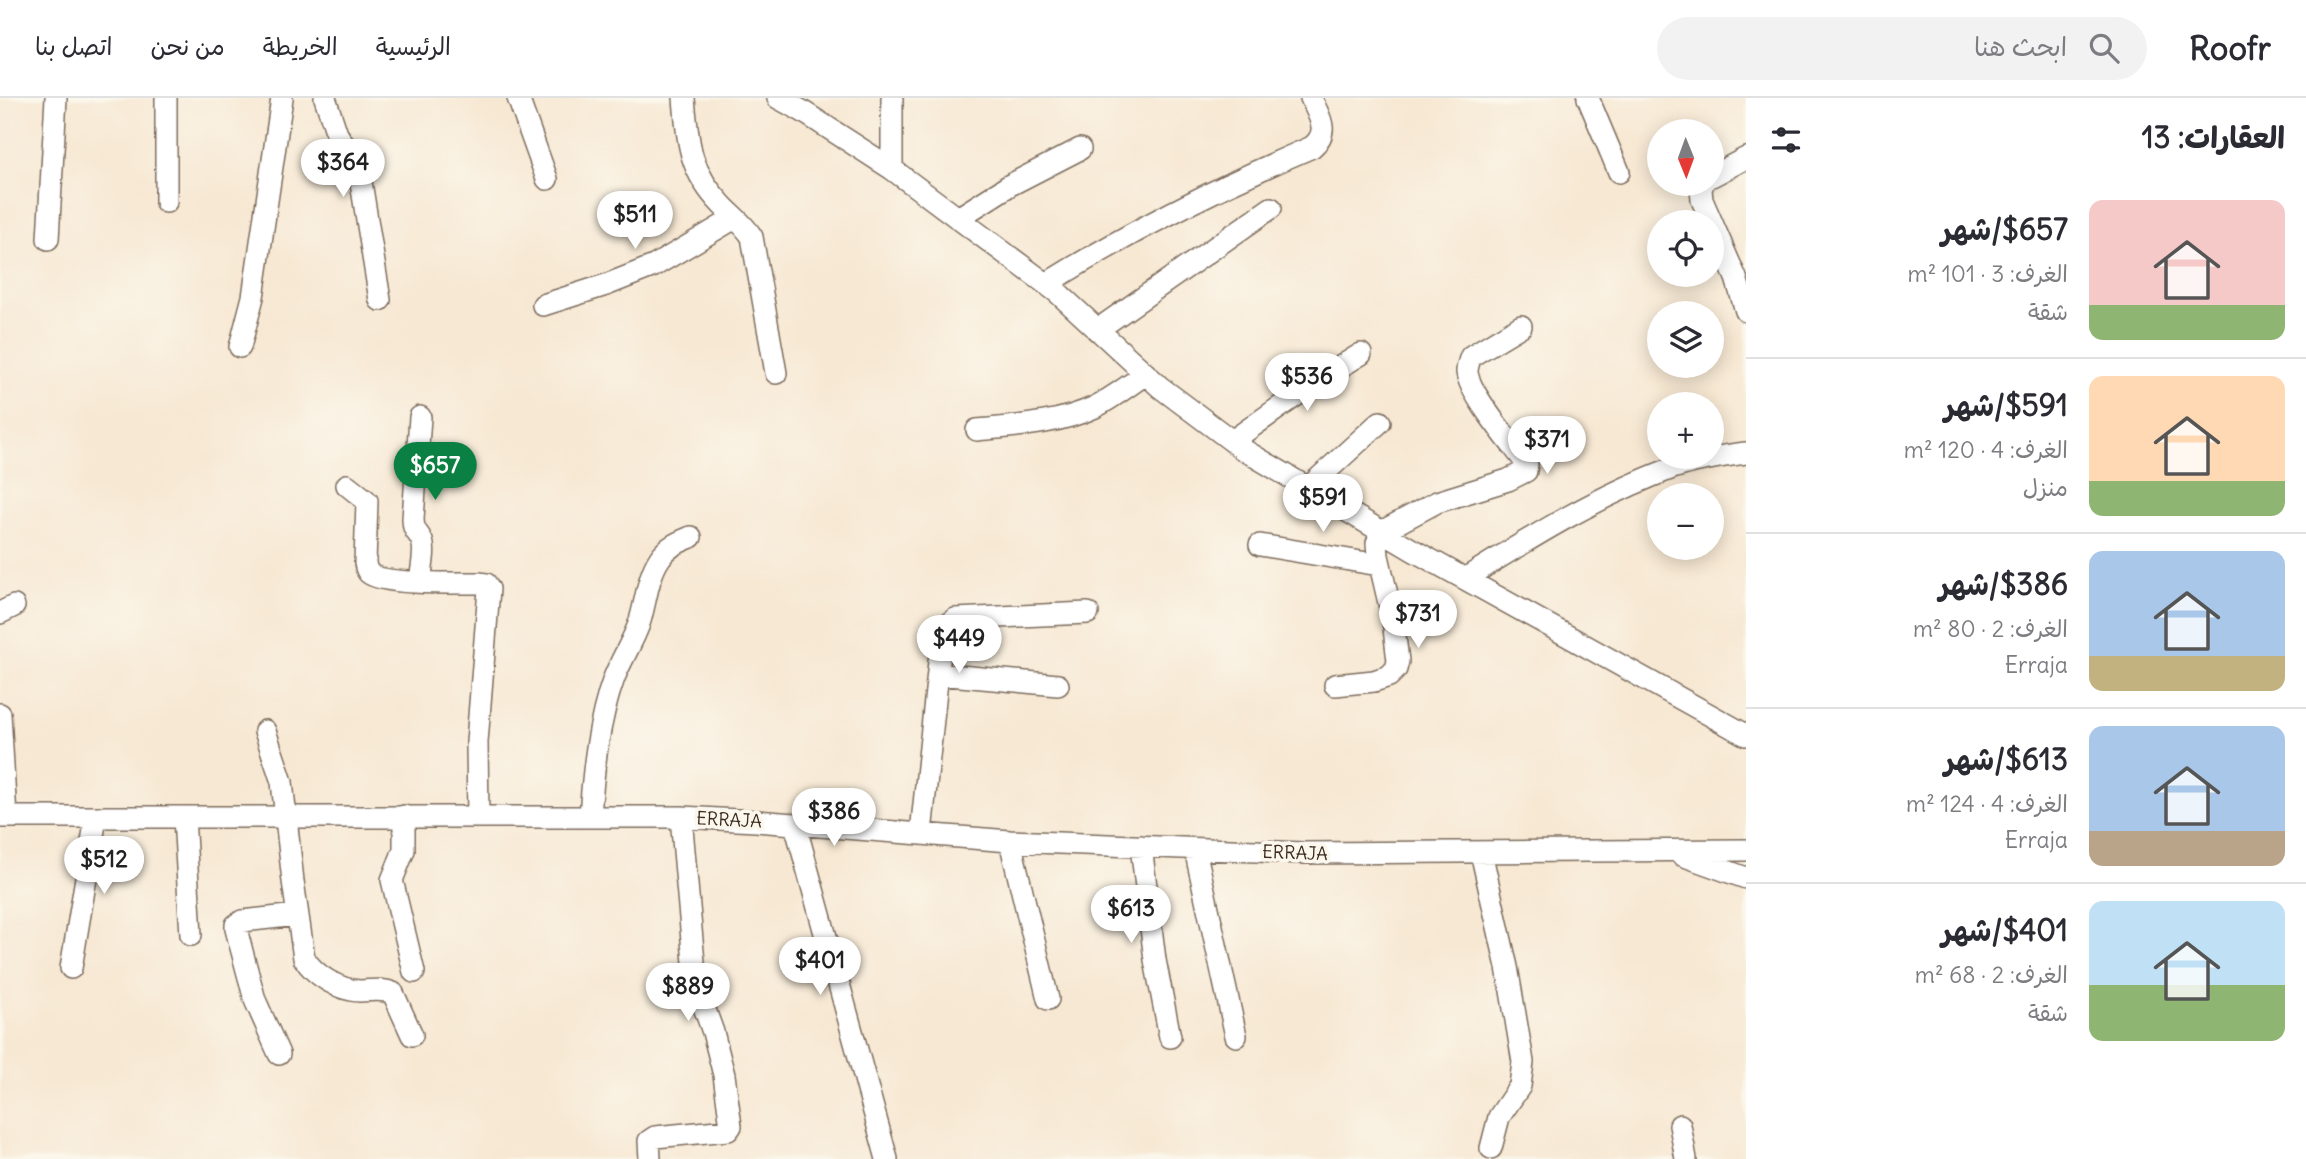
<!DOCTYPE html>
<html lang="ar">
<meta charset="utf-8">
<style>
body{margin:0;font-family:Delius,"Playpen Sans Arabic",sans-serif;background:#f2f2f3;color:#2b2b33;direction:rtl;height:100vh;display:flex;flex-direction:column;font-size:26px;white-space:nowrap}
*{box-sizing:border-box;margin:0}
p{font-size:23px;color:#7c7c81}
.icon{flex:none;width:38px;height:38px;fill:none;stroke:currentColor;stroke-width:2;stroke-linecap:round;stroke-linejoin:round}
.map{position:relative;flex:1;overflow:hidden;direction:ltr}
.details{display:flex;flex-direction:column;background:#fff;width:560px}
.details>*{flex:none}
.needle{width:46px;rotate:179deg}
.buttons{position:absolute;left:1647px;top:21px;display:grid;gap:14px}
.buttons a{display:grid;place-items:center;width:77px;height:77px;border-radius:50%;background:#fff;box-shadow:0 4px 18px #0003;font-size:35px}
.price{position:absolute;translate:-50% -60px;padding:0 16px;border-radius:24px;background:#fff;color:#222;font-size:23px;line-height:46px;filter:drop-shadow(0 2px 4px #0008)}
.price::after{content:'';position:absolute;left:50%;top:42px;width:21px;height:16px;margin-left:-10px;background:inherit;clip-path:polygon(0 0,100% 0,50% 100%)}
.price.on{background:#0b8043;color:#fff}
ul{padding:0;list-style:none}
li{display:flex;align-items:center;gap:21px;height:175px;padding:0 21px}
li+li{border-top:2px solid #e1e1e2}
li span{display:grid;place-items:center;flex:none;width:196px;height:140px;border-radius:14px;color:#555}
li>.icon{margin-inline-start:auto}
span .icon{width:84px;height:84px;fill:#fffc;stroke-width:1}
li b{font-size:30px}
h2{display:flex;justify-content:space-between;align-items:center;height:84px;padding:0 21px;font-size:30px}
header{display:flex;align-items:center;gap:42px;box-sizing:border-box;height:98px;padding:0 35px;background:#fff;border-bottom:2px solid #e1e1e2}
header strong{font-size:33px}
nav{display:flex;gap:38px;margin-inline-start:auto;font-size:24px}
.search{width:490px;height:63px;background:#f2f2f3;display:flex;align-items:center;gap:18px;box-sizing:border-box;padding:0 24px;border-radius:38px;color:#7c7c81;font-size:26px}
main{display:flex;flex:1;min-height:0}
.map>svg:first-child{display:block}
.lines{fill:none;stroke-linecap:round;stroke-linejoin:round}
.minor-casing{stroke:#7d6c5d;stroke-width:24}
.minor{stroke:#fff;stroke-width:21}
.labels{text-anchor:middle;stroke-width:7;stroke-linejoin:round;paint-order:stroke}
.street-label{font-size:18px;fill:#3b2a1e;stroke:#fbf7ec}
</style>
<header>
<strong>Roofr</strong>
<div class="search"><svg class="icon" aria-label="search" viewBox="0 0 24 24"><circle cx="10" cy="10" r="6"/><path d="M15 15l6 6"/></svg>ابحث هنا</div>
<nav><a>الرئيسية</a><a>الخريطة</a><a>من نحن</a><a>اتصل بنا</a></nav>
</header>
<main>
<section class="details">
<h2>العقارات: 13<svg class="icon" aria-label="filters" viewBox="0 0 24 24"><path d="M4 7h16M4 17h16"/><circle cx="9" cy="7" r="2"/><circle cx="15" cy="17" r="2"/></svg></h2>
<ul>
<li><span style="background:linear-gradient(#f6c9c9 75%,#8fb573 0)"><svg class="icon" aria-label="home" viewBox="0 0 24 24"><path d="M3 11l9-7 9 7M6 9v11h12V9"/></svg></span><div><b>$657/شهر</b><p>الغرف: 3 · 101 m²</p><p>شقة</p></div></li>
<li><span style="background:linear-gradient(#ffd9b3 75%,#8fb573 0)"><svg class="icon" aria-label="home" viewBox="0 0 24 24"><path d="M3 11l9-7 9 7M6 9v11h12V9"/></svg></span><div><b>$591/شهر</b><p>الغرف: 4 · 120 m²</p><p>منزل</p></div></li>
<li><span style="background:linear-gradient(#a9c7e8 75%,#c2b280 0)"><svg class="icon" aria-label="home" viewBox="0 0 24 24"><path d="M3 11l9-7 9 7M6 9v11h12V9"/></svg></span><div><b>$386/شهر</b><p>الغرف: 2 · 80 m²</p><p>Erraja</p></div></li>
<li><span style="background:linear-gradient(#a9c7e8 75%,#b9a48a 0)"><svg class="icon" aria-label="home" viewBox="0 0 24 24"><path d="M3 11l9-7 9 7M6 9v11h12V9"/></svg></span><div><b>$613/شهر</b><p>الغرف: 4 · 124 m²</p><p>Erraja</p></div></li>
<li><span style="background:linear-gradient(#bfe0f5 60%,#8fb573 0)"><svg class="icon" aria-label="home" viewBox="0 0 24 24"><path d="M3 11l9-7 9 7M6 9v11h12V9"/></svg></span><div><b>$401/شهر</b><p>الغرف: 2 · 68 m²</p><p>شقة</p></div></li>
</ul>
</section>
<div class="map">
<svg width="1746" height="1061" viewBox="0 0 1746 1061">
<rect width="100%" height="100%" fill="#fbf7ec"/>
<filter id="ink" filterUnits="userSpaceOnUse"><feTurbulence type="fractalNoise" baseFrequency=".0143" numOctaves="2"/><feDisplacementMap in="SourceGraphic" scale="14" xChannelSelector="R" yChannelSelector="G"/><feConvolveMatrix kernelMatrix="1 2 1 2 8 2 1 2 1" color-interpolation-filters="sRGB"/></filter>
<filter id="wash" filterUnits="userSpaceOnUse"><feTurbulence type="fractalNoise" baseFrequency=".00686" numOctaves="4" result="noise"/><feDisplacementMap in="SourceGraphic" scale="28" xChannelSelector="R" yChannelSelector="G"/><feGaussianBlur stdDeviation="1.57" result="paint"/><feColorMatrix in="noise" values="0 0 0 0 0 0 0 0 0 0 0 0 0 0 0 0 0 1.4 0 .05"/><feComposite in="paint" operator="in"/></filter>
<g filter="url(#wash)">
<rect width="100%" height="100%" fill="#f7e8d3"/>
</g>
<g filter="url(#ink)">
<g class="lines">
<defs>
<path id="minor" d="M166,0V104
M325,0L337,36L356,66L360,78L380,202
M518,0L547,81
M684,0C688,45 689,73 722,107C732,118 744,126 752,139L776,275
M778,0L802,13L892,71L1057,194L1160,289L1244,352L1411,451L1746,637
M1588,0L1619,74
M892,71V0
M1712,78L1746,60
M1703,86L1701,91L1702,102L1736,180L1746,213
M958,120L1010,87L1080,51
M48,141L56,0
M1046,186C1131,133 1220,88 1312,49C1331,33 1319,19 1311,0
M543,207L606,187L654,168L735,120
M1097,232L1271,110
M240,249L253,199L282,0
M420,319L413,421C414,437 417,431 422,443C426,453 421,473 420,484
M977,332C1017,328 1058,326 1095,309C1113,300 1129,287 1146,276
M1232,343L1311,287L1361,256
M347,387L367,403L365,465C366,469 366,472 369,475C382,487 459,485 479,485L486,486L489,491L477,644L478,719
M1308,390L1380,324
M1260,447L1379,467
M1466,480C1532,439 1599,397 1673,370C1696,362 1722,358 1746,355
M0,515L14,508
M938,576L1058,587
M1335,587L1374,583L1389,578L1396,571L1398,563L1393,522L1378,458L1377,445L1381,434L1437,404L1508,382L1526,373L1527,366C1512,346 1469,296 1467,274C1467,268 1469,263 1471,258L1521,228
M0,616L6,719
M265,633L282,684L293,783L304,860C315,878 339,892 360,893C371,893 382,890 393,895L412,937
M404,718V752L392,782L414,874
M0,719H681L756,723L1010,743L1303,755L1746,752
M184,719L191,837
M590,719C593,673 598,624 614,580C621,562 632,545 639,526C646,505 647,479 660,460C668,448 679,444 691,439
M795,726L887,1061
M921,735L941,545C943,533 945,527 955,521L1088,515
M1010,743L1048,901
M1141,748L1155,862L1170,939
M1195,751L1236,938
M1481,754L1507,869L1523,964L1520,988L1499,1019L1491,1050
M1682,757L1746,780
M71,870L96,720
M279,956L255,902L236,831V827L242,823L297,817
M1680,1027L1686,1061
M650,1061L649,1043L655,1039L728,1032L731,1028L724,977L713,934L696,887L681,719"/>
</defs>
<use href="#minor" class="minor-casing"/>
<use href="#minor" class="minor"/>
</g>
</g>
<g class="labels">
<g class="street-label">
<text transform="translate(729 722) rotate(3)" y="6">ERRAJA</text>
<text transform="translate(1295 755) rotate(2)" y="6">ERRAJA</text>
</g>
</g>
</svg>
<div class="buttons">
<a><svg class="needle" viewBox="-14 -14 28 28"><path d="M0-13l5 13h-10z" fill="#e53935"/><path d="M0 13l5-13h-10z" fill="#7c7c81"/></svg></a>
<a><svg class="icon" aria-label="locate" viewBox="0 0 24 24"><circle cx="12" cy="12" r="6"/><path d="M12 2v4M12 18v4M2 12h4M18 12h4"/></svg></a>
<a><svg class="icon" aria-label="layers" viewBox="0 0 24 24"><path d="M12 4l9 5-9 5-9-5zM3 14l9 5 9-5"/></svg></a>
<a>+</a>
<a>−</a>
</div>
<b class="price" style="left:343px;top:101px">$364</b>
<b class="price" style="left:635px;top:153px">$511</b>
<b class="price" style="left:1307px;top:315px">$536</b>
<b class="price" style="left:1547px;top:378px">$371</b>
<b class="price on" style="left:435px;top:404px">$657</b>
<b class="price" style="left:1323px;top:436px">$591</b>
<b class="price" style="left:1418px;top:552px">$731</b>
<b class="price" style="left:959px;top:577px">$449</b>
<b class="price" style="left:834px;top:750px">$386</b>
<b class="price" style="left:104px;top:798px">$512</b>
<b class="price" style="left:1131px;top:847px">$613</b>
<b class="price" style="left:820px;top:899px">$401</b>
<b class="price" style="left:688px;top:925px">$889</b>
</div>
</main>
